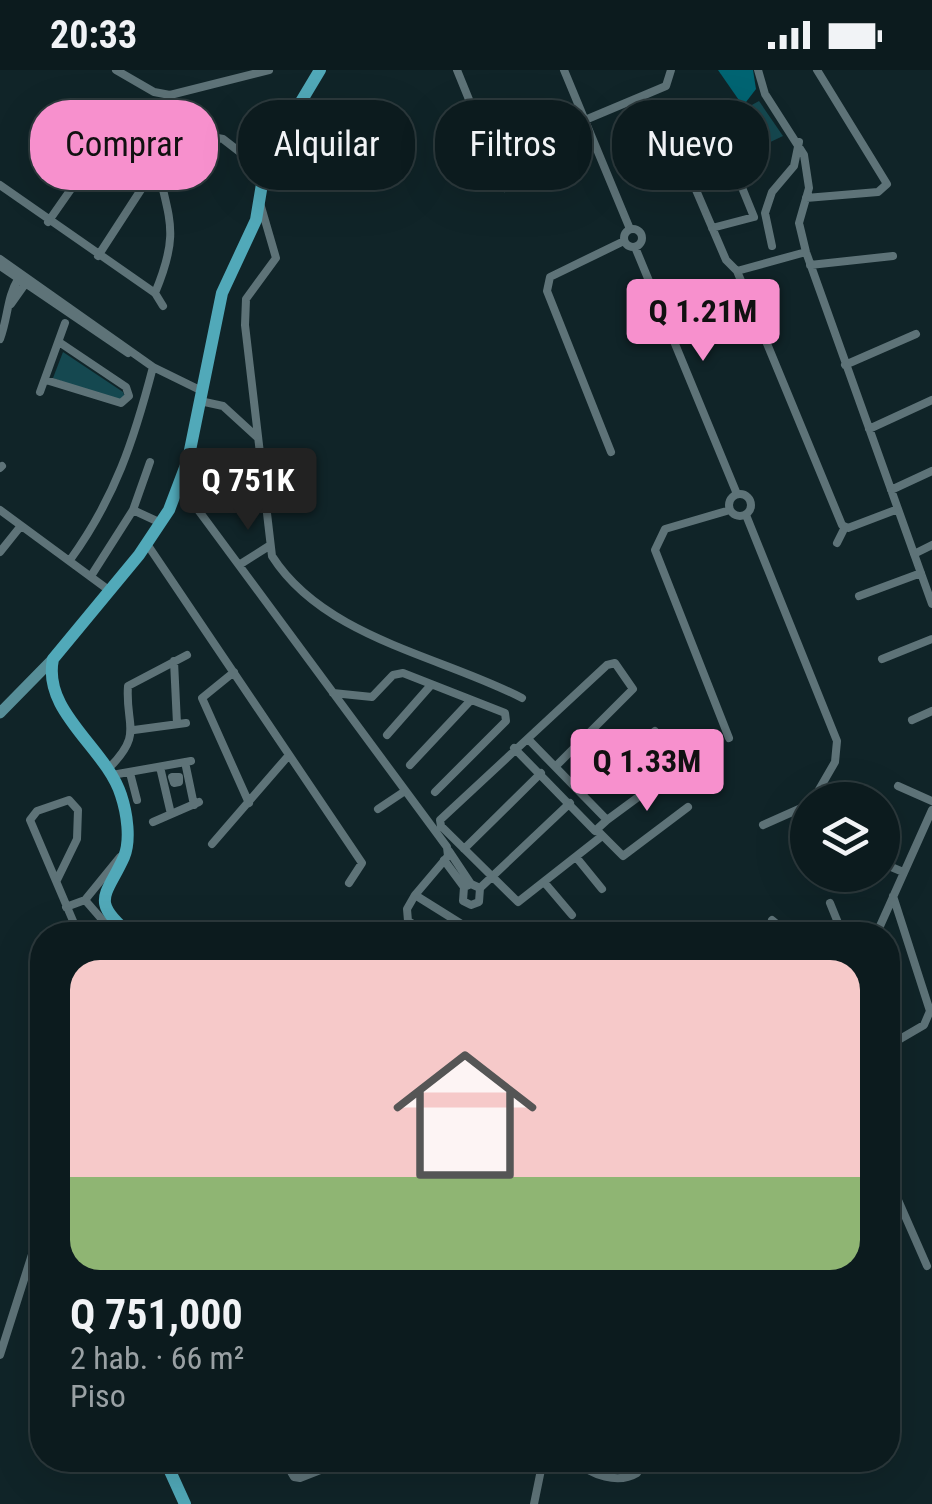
<!DOCTYPE html>
<html lang="es">
<meta charset="utf-8">
<style>
body{margin:0;font-family:"Roboto Condensed",sans-serif;background:#1a282b;color:#f1f3f6;height:100vh;display:flex;flex-direction:column;font-size:38px;white-space:nowrap}
*{box-sizing:border-box;margin:0}
p{font-size:32px;color:#9aa1a4}
.icon{flex:none;width:55px;height:55px;fill:none;stroke:currentColor;stroke-width:2;stroke-linecap:round;stroke-linejoin:round}
.map{position:relative;flex:1;overflow:hidden}
.drawer{position:absolute;left:30px;top:852px;width:870px;height:550px;display:flex;flex-direction:column;background:#0c1b1e;border-radius:40px;box-shadow:0 10px 40px #0002,0 0 0 2px #2c393c}
.drawer>*{flex:none}
.hud{position:absolute;left:30px;top:30px;width:872px;height:90px;display:flex;gap:20px}
.controls{position:absolute;left:790px;top:712px;display:grid;gap:20px}
.controls a{display:grid;place-items:center;width:110px;height:110px;border-radius:50%;background:#0c1b1e;box-shadow:0 10px 40px #0002,0 0 0 2px #2c393c;font-size:50px}
.price{position:absolute;translate:-50% -85px;padding:0 22px;border-radius:10px;background:#f790cd;color:#111;font-size:32px;line-height:65px;filter:drop-shadow(0 2px 5px #0008)}
.price::after{content:'';position:absolute;left:50%;top:60px;width:30px;height:22px;margin-left:-15px;background:inherit;clip-path:polygon(0 0,100% 0,50% 100%)}
.price.current{background:#222;color:#fff}
ul{padding:0;list-style:none}
li{display:grid;align-content:center;gap:20px;height:530px;padding:0 40px}
li span{display:grid;place-items:center;height:310px;border-radius:30px;color:#555}
li>.icon{margin-inline-start:auto}
span .icon{width:180px;height:180px;fill:#fffc;stroke-width:1}
li b{font-size:42px}
.pill{padding:0 35px;border-radius:40px;background:#0c1b1e;box-shadow:0 10px 40px #0002,0 0 0 2px #2c393c;font-size:35px;line-height:90px}
.pill.current{background:#f790cd;color:#111}
.status{display:flex;justify-content:space-between;align-items:center;height:70px;padding:0 50px;background:#0c1b1e;direction:ltr}
.status svg{height:28px;fill:currentColor}
.map>svg:first-child{display:block}
.green{fill:#154850}
.forest{fill:#006472}
.lines{fill:none;stroke-linecap:round;stroke-linejoin:round}
.street{stroke:#5e7378;stroke-width:8}
.secondary{stroke:#578e98;stroke-width:11}
.primary{stroke:#51a9b9;stroke-width:12}
</style>
<div class="status"><b>20:33</b><svg viewBox="0 0 49 12"><path d="M0 12V9h3v3zM5 12V6h3v6zM10 12V3h3v9zM15 12V0h3v12zM26 1h20v11H26zM47 4h2v5h-2z"/></svg></div>
<div class="map">
<svg width="932" height="1434" viewBox="0 0 932 1434">
<rect width="100%" height="100%" fill="#102428"/>
<path class="green" d="M759,31L783,66L756,79L739,42Z
M63,282L123,322L125,327L118,332L53,308Z"/>
<path class="forest" d="M718,0H753L756,19L743,36Z"/>
<g class="lines">
<path class="street" d="M116,0L154,22L170,25L269,0
M457,0L505,118
M564,0L630,159
M758,0L765,24L804,85L809,118L799,153L806,182L932,534
M585,50L666,16L671,0
M155,81C166,148 183,156 155,223
M684,92L726,190L737,201L842,455L848,458L898,439
M0,115L155,223L163,236
M806,128L878,122L887,114L817,0
M260,133L276,188L246,229L245,255L272,486C324,568 442,586 522,628
M48,152L97,82L138,84L207,66L223,69L263,100
M712,158L754,147L732,93
M624 168a9 9 0 1 1 18 0a9 9 0 1 1-18 0Z
M772,176L765,143L772,122L794,96L799,72
M635,177L737,424
M98,186L157,95
M0,189L153,297L202,321
M810,195L893,186
M0,196L128,283
M737,201L806,182
M11,234L28,210
M0,269C8,248 7,227 18,209
M845,295L916,264
M46,310L121,333L129,326L126,317L59,272
M40,322L65,253
M200,331L223,336L257,367
M869,359L932,330
M611,382L547,221L550,207L624,171
M0,398L2,396
M179,414L447,777L448,786L415,825L479,865
M891,420L932,401
M729 435a11 11 0 1 1 22 0a11 11 0 1 1-22 0Z
M0,440L110,521
M133,440L161,453
M746,445L837,671L835,692L813,730
M837,473L845,457
M147,474L362,793L349,813
M0,482L20,457
M914,484L932,475
M70,490C115,428 134,370 153,297
M239,495L269,476
M91,506L133,440L150,392
M859,526L921,503
M882,589L932,569
M174,591L177,654
M234,602L202,628L249,733
M333,623L372,627L393,605L403,603L505,643L506,651L435,722
M912,650L932,641
M134,660L186,653
M387,665L431,615
M729,668L655,480L665,459L730,440
M514,678L595,761L607,750L529,670
M185,692L194,735
M410,695L471,630
M557,695L633,619L615,593L607,595L440,750L441,756L518,832L602,766
M160,697L171,744
M109,698C144,663 125,656 128,616L187,585
M130,703L137,730
M112,705L191,691
M172,707H179V712L174,713Z
M898,716L932,731
M583,723L655,661
M378,739L405,721
M607,750L664,708
M153,752L199,732
M763,755L808,735
M600,763L623,786L688,737
M212,774L289,685
M464,779L541,703
M449,781L471,814
M576,787L602,819
M444,790L464,817L463,831L471,835L479,832L480,818L471,814L464,817
M882,793L903,802
M57,810L77,769L78,740L69,730L37,741L30,750L79,865
M544,812L572,845
M480,818L570,733
M85,830L105,853L127,862
M830,833L843,865
M66,837L85,830L120,787
M772,850L790,865
M408,851L431,865
M396,865L408,851L407,839L415,825
M876,865L932,740
M888,976L924,955L930,941L893,826
M888,1107L927,1196
M0,1285L42,1153
M284,1390L294,1407L300,1408L346,1390
M577,1390C590,1406 619,1414 637,1403L644,1390
M534,1434L543,1390"/>
<path class="secondary" d="M0,643L53,589"/>
<path class="primary" d="M131,865C89,830 106,827 124,787C131,770 127,743 121,725C106,678 42,642 53,589L139,485L169,440L188,390L222,223L256,150L266,90L320,0
M165,1390L185,1434"/>
</g>
</svg>
<div class="controls">
<a><svg class="icon" aria-label="layers" viewBox="0 0 24 24"><path d="M12 4l9 5-9 5-9-5zM3 14l9 5 9-5"/></svg></a>
</div>
<b class="price" style="left:703px;top:294px">Q 1.21M</b>
<b class="price current" style="left:248px;top:463px">Q 751K</b>
<b class="price" style="left:647px;top:744px">Q 1.33M</b>
<div class="hud">
<a class="pill current">Comprar</a>
<a class="pill">Alquilar</a>
<a class="pill">Filtros</a>
<a class="pill">Nuevo</a>
</div>
<section class="drawer">
<ul>
<li><span style="background:linear-gradient(#f6c9c9 70%,#8fb573 0)"><svg class="icon" aria-label="home" viewBox="0 0 24 24"><path d="M3 11l9-7 9 7M6 9v11h12V9"/></svg></span><div><b>Q 751,000</b><p>2 hab. · 66 m²</p><p>Piso</p></div></li>
</ul>
</section>
</div>
